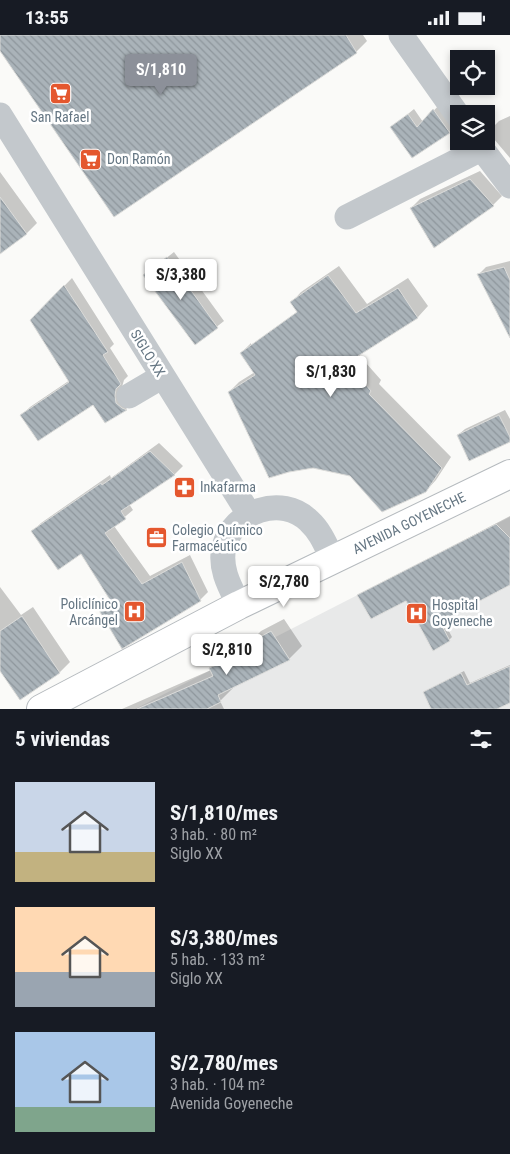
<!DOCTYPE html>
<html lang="es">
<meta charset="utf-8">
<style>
body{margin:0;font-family:"Roboto Condensed",sans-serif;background:#20242c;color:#f1f3f6;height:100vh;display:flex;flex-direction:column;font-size:19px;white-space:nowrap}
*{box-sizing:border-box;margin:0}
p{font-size:16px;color:#9ea1a6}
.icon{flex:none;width:28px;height:28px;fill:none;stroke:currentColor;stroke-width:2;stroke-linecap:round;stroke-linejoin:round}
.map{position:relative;height:674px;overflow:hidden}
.drawer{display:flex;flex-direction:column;background:#171b24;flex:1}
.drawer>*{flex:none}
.tools{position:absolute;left:450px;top:15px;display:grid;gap:10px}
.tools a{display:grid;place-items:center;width:45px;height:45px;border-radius:0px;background:#171b24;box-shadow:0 2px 8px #0003;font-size:25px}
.price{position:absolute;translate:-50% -42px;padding:0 11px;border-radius:5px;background:#fff;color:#222;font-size:16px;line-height:32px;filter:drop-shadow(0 1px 2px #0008)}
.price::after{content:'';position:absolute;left:50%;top:30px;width:15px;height:11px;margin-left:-8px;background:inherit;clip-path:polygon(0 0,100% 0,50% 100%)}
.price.active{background:#8c9099;color:#fff}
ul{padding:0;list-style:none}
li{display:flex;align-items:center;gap:15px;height:125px;padding:0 15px}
li span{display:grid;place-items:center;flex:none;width:140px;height:100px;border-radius:0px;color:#555}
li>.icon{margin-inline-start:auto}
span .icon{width:60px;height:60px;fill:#fffc;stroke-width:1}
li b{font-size:21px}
h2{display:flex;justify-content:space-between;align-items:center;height:60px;padding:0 15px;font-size:21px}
.status{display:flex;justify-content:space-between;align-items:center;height:35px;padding:0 25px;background:#171b24;direction:ltr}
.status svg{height:14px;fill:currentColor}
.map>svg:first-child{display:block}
.built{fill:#e8e9e9}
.shadow{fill:#0003}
.building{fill:url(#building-back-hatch);stroke:#dcdcda}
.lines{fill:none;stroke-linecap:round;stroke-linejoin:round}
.major-casing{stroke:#b5babe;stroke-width:30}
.minor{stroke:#c3c8cc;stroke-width:25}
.major{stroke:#fff;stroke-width:28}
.labels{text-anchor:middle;stroke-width:5;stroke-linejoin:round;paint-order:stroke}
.poi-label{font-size:14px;fill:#657683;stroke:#fff;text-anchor:start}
.street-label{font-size:14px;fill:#657683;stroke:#fff}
</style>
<div class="status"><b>13:55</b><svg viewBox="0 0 49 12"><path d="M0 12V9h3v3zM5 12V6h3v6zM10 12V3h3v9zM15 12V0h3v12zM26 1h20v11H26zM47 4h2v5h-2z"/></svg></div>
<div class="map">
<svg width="510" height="674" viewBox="0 0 510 674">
<defs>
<pattern id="building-back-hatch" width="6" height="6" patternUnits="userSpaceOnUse" patternTransform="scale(1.25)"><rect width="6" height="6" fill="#aab3b9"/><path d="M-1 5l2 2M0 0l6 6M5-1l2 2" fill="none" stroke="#8e969c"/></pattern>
</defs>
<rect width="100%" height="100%" fill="#fafaf8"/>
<path class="built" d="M510,482V674H135Z"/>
<path class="shadow" d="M0,0H363L367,6L356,17L0,14Z
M440,69L455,91L449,97L392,92L414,74L423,87Z
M510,81V123L488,97L499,86Z
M480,136L502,161L493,170L411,173L420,164Z
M0,137L37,188L27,198L0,218Z
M174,217L224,286L195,309L145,240Z
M510,226V300L479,239L486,232Z
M339,231L367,269L408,243L428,271L418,282L358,319L381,345L379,349L451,422L436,445L426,456L351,440L229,357L239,347L255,337L241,318L251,308V311L302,274L291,268L301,257Z
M72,243L114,309L110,313L128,341L124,345L122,352L133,367L126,374L106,387L94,368L22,380L30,372L70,345L31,285Z
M505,375L510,384V406L458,400L465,394Z
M159,408L183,431L175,439L129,469L133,475L114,491L150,541L190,520L208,557L200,565L99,573L110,563L81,517L33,496L41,488L110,440L111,443Z
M510,481V549L443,585L452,602L449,605L406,565L359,560Z
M0,552L21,580L33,572L70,627L60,637L20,664L0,634Z
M284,584L302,611L289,624L233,651V653L220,666L224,674H122L211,635L210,634L223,621L249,610L248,609L261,596Z
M510,630V666L494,674H433L424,657L464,636L470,648Z"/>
<path class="building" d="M0,0H346L357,18L114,182L0,16Z
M433,74L450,98L412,123L390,92L408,79L417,92Z
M470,144L494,171L434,213L410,173Z
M0,162L27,199L0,219Z
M167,222L218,293L195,310L143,240Z
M504,232L510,245V303L477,239Z
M328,240L356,278L398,253L418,283L347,328L371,356L369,359L442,433L426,457L382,477L350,441L313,433L289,437L269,443L228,357L255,340L240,318L297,277L290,267Z
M64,250L108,317L103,320L121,349L116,354L115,361L116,368L122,373L127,375L105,388L93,370L38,406L20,380L69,347L30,285Z
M499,380L510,402V407L469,426L457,400Z
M150,416L175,440L121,476L126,484L105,498L142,549L182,527L201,566L122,614L97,572L110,565L81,519L58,535L31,496L101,448L102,450Z
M496,489L510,503V550L440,587L450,606L433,616L406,566L371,584L357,560Z
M22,581L60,638L20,665L0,636V596Z
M271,596L290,625L218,660L221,667L207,674H137L213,641L209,633L251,616L247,609Z
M510,631V668L497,674H431L423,657L461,638L467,650Z"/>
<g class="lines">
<defs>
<path id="major" d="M41,674L239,570L510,439"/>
</defs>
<use href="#major" class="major-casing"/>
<path class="minor" d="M401,0L459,82
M0,80L249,479
M476,106L510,151
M347,182L481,114
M129,361L163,341
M239,570C230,552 219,533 224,512C233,476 282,459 309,486C321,497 326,511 333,525"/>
<use href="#major" class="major"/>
</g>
<defs>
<symbol id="supermarket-square" viewBox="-11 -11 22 22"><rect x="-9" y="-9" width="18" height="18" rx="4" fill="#e4572e" stroke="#fff"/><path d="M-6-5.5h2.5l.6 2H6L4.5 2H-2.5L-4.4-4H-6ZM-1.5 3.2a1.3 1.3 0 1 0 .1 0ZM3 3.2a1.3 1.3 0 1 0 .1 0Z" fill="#fff"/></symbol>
<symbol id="pharmacy-square" viewBox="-11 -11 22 22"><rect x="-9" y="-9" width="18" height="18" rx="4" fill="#e4572e" stroke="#fff"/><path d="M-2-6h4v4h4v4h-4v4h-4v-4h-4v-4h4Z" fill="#fff"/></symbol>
<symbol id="office-square" viewBox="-11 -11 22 22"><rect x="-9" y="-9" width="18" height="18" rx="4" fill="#e4572e" stroke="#fff"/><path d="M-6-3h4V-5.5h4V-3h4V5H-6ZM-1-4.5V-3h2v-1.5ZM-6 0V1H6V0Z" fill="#fff"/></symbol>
<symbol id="hospital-square" viewBox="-11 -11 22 22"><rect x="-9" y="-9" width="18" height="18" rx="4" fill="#e4572e" stroke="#fff"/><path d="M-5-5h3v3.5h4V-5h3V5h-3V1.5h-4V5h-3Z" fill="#fff"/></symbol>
</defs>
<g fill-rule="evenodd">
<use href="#supermarket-square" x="48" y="46" width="25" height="25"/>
<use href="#supermarket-square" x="78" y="112" width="25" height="25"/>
<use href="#pharmacy-square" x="172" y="440" width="25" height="25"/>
<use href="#office-square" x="144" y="490" width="25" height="25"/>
<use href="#hospital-square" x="122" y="564" width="25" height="25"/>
<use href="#hospital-square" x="404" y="566" width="25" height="25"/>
</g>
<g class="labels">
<g class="poi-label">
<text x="60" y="87" text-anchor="middle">San Rafael</text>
<text x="107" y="129">Don Ramón</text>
<text x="200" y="457">Inkafarma</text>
<text x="172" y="500">Colegio Químico<tspan x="172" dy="16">Farmacéutico</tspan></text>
<text x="118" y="574" text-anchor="end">Policlínico<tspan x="118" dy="16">Arcángel</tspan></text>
<text x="432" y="575">Hospital<tspan x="432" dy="16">Goyeneche</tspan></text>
</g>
<g class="street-label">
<text transform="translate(148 318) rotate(58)" y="5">SIGLO XX</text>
<text transform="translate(409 488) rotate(-26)" y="5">AVENIDA GOYENECHE</text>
</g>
</g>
</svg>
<div class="tools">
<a><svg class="icon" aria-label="locate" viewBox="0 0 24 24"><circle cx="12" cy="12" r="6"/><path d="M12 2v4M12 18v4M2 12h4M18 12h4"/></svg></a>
<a><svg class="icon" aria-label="layers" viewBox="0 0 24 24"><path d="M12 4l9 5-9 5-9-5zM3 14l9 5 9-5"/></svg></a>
</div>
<b class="price active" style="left:161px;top:61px">S/1,810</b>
<b class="price" style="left:181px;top:266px">S/3,380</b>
<b class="price" style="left:331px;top:363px">S/1,830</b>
<b class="price" style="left:284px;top:573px">S/2,780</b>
<b class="price" style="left:227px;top:641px">S/2,810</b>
</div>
<section class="drawer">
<h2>5 viviendas<svg class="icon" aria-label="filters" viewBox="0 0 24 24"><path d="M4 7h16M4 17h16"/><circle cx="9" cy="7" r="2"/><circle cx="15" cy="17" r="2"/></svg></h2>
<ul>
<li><span style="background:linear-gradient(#c9d6e8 70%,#c2b280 0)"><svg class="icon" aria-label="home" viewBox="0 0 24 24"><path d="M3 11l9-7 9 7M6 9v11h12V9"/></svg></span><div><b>S/1,810/mes</b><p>3 hab. · 80 m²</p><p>Siglo XX</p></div></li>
<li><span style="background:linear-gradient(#ffd9b3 65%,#9aa5b1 0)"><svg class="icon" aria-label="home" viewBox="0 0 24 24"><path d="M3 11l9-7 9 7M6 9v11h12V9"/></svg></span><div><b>S/3,380/mes</b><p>5 hab. · 133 m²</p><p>Siglo XX</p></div></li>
<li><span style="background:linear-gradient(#a9c7e8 75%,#7fa58c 0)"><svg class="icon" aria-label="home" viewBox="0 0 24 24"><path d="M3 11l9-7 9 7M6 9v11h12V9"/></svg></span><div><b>S/2,780/mes</b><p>3 hab. · 104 m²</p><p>Avenida Goyeneche</p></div></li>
</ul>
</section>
